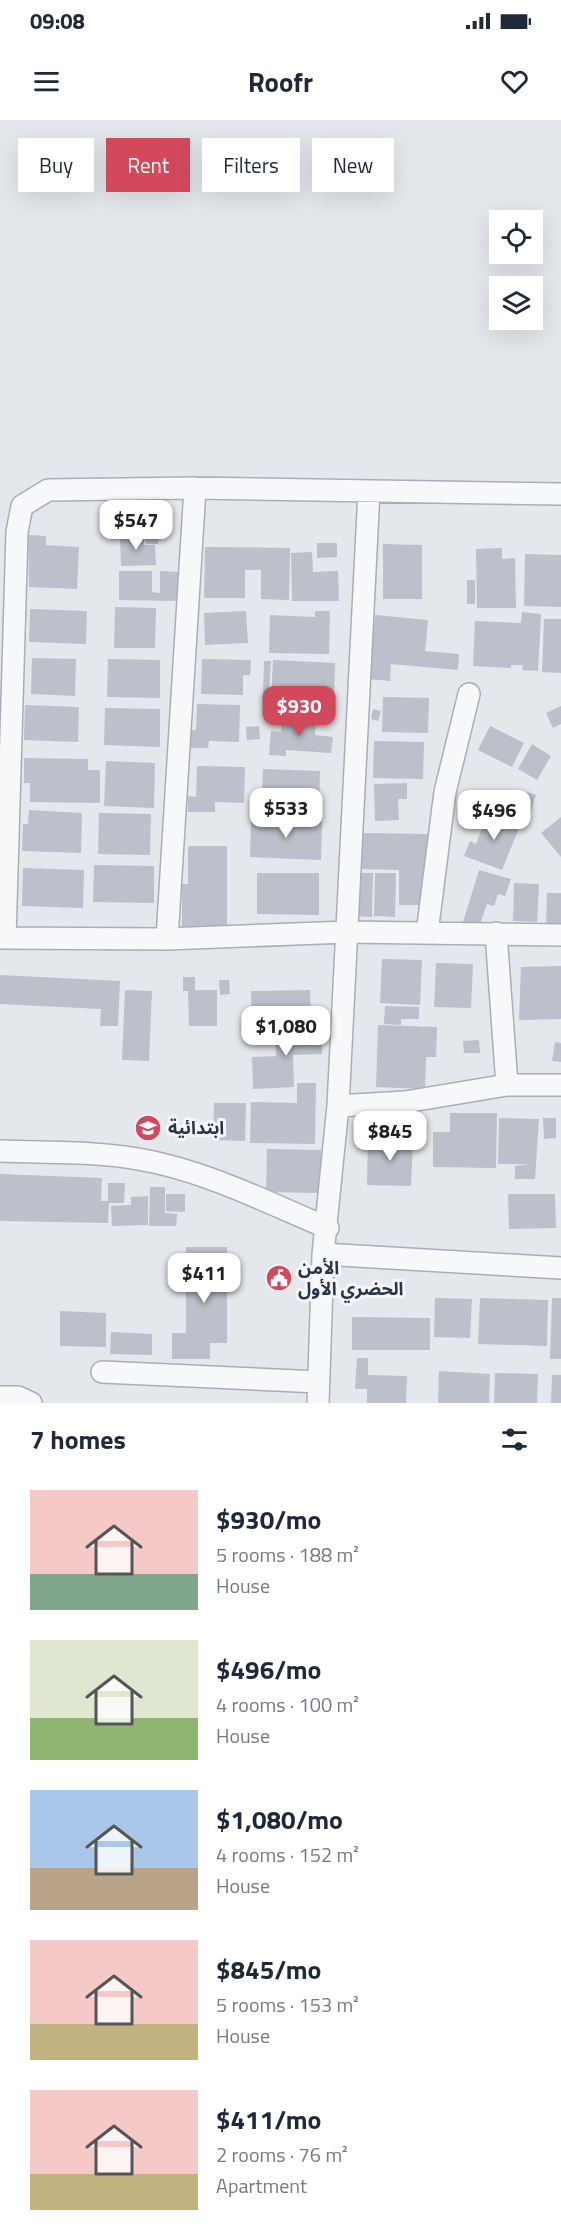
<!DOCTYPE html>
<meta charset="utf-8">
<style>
body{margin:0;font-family:"Titillium Web","Noto Sans Arabic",sans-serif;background:#f6f6f7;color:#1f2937;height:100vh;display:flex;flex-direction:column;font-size:22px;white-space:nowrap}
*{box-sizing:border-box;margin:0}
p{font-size:20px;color:#747a83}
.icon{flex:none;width:33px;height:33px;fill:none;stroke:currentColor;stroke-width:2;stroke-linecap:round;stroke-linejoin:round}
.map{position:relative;height:1283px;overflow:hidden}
.side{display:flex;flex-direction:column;background:#fff;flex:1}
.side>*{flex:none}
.banner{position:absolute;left:18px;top:18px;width:525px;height:54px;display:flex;gap:12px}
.buttons{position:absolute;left:489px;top:90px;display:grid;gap:12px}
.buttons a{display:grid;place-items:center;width:54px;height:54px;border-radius:0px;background:#fff;box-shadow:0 6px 24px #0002;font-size:30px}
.price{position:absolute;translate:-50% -51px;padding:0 14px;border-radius:12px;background:#fff;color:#222;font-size:20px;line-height:39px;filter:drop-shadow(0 2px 3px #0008)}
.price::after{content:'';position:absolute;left:50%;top:36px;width:18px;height:14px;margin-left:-9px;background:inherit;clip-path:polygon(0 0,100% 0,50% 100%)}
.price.selected{background:#d1495b;color:#fff}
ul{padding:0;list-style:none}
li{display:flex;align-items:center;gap:18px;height:150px;padding:0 30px}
li span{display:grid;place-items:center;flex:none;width:168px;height:120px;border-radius:0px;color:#555}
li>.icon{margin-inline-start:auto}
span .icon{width:72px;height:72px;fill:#fffc;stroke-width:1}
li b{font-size:26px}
h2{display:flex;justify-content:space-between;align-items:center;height:72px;padding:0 30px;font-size:26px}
.tag{padding:0 21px;border-radius:0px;background:#fff;box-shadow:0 6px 24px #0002;font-size:21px;line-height:54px}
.tag.selected{background:#d1495b;color:#fff}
.status{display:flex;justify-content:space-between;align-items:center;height:42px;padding:0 30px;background:#fff;direction:ltr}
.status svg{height:16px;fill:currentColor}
header{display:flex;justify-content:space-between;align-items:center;height:78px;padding:0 30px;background:#fff;font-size:27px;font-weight:700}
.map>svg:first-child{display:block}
.building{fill:#bbc0ca}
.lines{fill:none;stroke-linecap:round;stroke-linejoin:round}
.minor-casing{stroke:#a9aeb7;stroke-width:24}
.minor{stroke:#f7f8fa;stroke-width:21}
.labels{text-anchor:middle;stroke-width:6;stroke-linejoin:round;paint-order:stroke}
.poi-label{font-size:18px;font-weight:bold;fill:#2b3445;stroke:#f4f6f9;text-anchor:start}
</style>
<div class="status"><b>09:08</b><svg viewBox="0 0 49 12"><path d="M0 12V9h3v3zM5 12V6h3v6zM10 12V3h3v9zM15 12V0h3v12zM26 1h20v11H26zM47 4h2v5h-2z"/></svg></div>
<header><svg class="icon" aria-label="menu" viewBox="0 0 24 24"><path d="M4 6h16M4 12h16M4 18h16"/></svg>Roofr<svg class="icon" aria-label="heart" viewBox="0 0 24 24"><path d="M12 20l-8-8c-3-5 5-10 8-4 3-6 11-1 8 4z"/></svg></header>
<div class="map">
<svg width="561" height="1283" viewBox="0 0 561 1283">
<rect width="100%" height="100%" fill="#e4e7ec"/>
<path class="building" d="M144,414V425H155L156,445L121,446L120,415Z
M28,415L46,416V425L79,427L77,469L29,467Z
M146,416H159L158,424H146Z
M317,423H337V437L317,438Z
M383,424L422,425V479H383Z
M205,427L290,428L289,480L261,479V450H245V478H204Z
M502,428V439L515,438L516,488H477L476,429Z
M312,432L313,452L338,451L339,481H292L291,433Z
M525,434L561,435V487L524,486Z
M119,451H152V472L160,473V451L179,452L178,481L119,480Z
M467,460H475V484H467Z
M115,487L156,488L155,528H114Z
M30,489L87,491L86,524L29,522Z
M246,491L248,523L205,525L204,493Z
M315,491H330L329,534L269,533L270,495L315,497Z
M522,492L541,494L538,551L522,550L523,545H511V548L473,546L475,501L521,503Z
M375,495L428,500L425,531L459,534L458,550L391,544L390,561L369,559Z
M544,499H561V553L542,552Z
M32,538L76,539L75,576L31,574Z
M108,539L160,540V578L107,577Z
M202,539L251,540L250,555H243V575L201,574Z
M273,540L335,543L334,583L271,581Z
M264,541H271L269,575H263Z
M383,577L429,578L428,613L382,612Z
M197,584L240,585L239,622L209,621L208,628H182V610H196Z
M25,585L79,587L78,622L24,620Z
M561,586V604L553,608L546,593Z
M105,588L160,589V627L104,625Z
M373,589L381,591L378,601L371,599Z
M282,594L316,596L315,615L333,617L331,633L286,630V636L269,635L271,611L281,612Z
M259,606L260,619L247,620L246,607Z
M490,606L524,623L512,647L478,630Z
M374,621L424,622L423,659L373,658Z
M532,624L551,636L537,660L518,649Z
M24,638L88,639V650H100V683L30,682V663H24Z
M106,641L155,643L154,688L104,686Z
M197,646L245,647L244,683L215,682V692H188V676L196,677Z
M263,649L320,651L319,690L262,688Z
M407,663V679H398L399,700L375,701L374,664Z
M523,671L536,675L527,702L514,698Z
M29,690L82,693L81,733L22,731L23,704H28Z
M489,690L521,703L502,750L464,736L470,721L476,724Z
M99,693L151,694L150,735L98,734Z
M561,697V737L541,713Z
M251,699L322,701L321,740L250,737Z
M361,713L429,714L427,785H399V750L361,749Z
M188,726H227V813H182V764H188Z
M94,745L154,746V783L93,782Z
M23,748L84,750L83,788L22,786Z
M479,750L511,759L505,776L498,774L494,786L487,784L479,807L463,802Z
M257,753H319V795L257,794Z
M359,753H373L372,797L358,796Z
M375,753H396L395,797L374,796Z
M514,763L539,764L537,802L513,801Z
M547,773H561V807H546Z
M382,839L422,840L420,885L380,883Z
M436,843L473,844L471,888L434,887Z
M561,846V899L519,900L521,847Z
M0,855L120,861L118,906H100L101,889L0,884Z
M183,857H195V870H217V906H189L188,871H183Z
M219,860H229L230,874L220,875Z
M125,870L152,871L149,941L122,940Z
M310,870L311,902L252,904L251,871Z
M385,886L419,887V899H401V905L384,904Z
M378,905L437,907L436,937H426L425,969L376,967Z
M322,906V934L293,935L294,967L253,969L252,937L276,936L275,918L284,917V907Z
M479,920L480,933H464L463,921Z
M555,922L561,923V942L552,941Z
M297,963H316L315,1024L250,1023L251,982L297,983Z
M214,983H246L245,1021L213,1020Z
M450,993H497L496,1048L433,1047V1012H450Z
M499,998L539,999L535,1059H515V1046L530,1044H498Z
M543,998H556V1018L544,1019Z
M368,1019L413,1020L411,1066L367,1065Z
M267,1029L321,1030L320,1073L266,1072Z
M0,1054L102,1058L101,1081H108V1063H125L124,1083H109L108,1103L0,1101Z
M150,1067H165V1093L177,1094L176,1106H149Z
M166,1074H185V1092L166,1091Z
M508,1074H555L556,1108L509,1109Z
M148,1076V1105L112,1106L111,1086L131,1085V1077Z
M186,1127H227V1223H210V1239H172V1213H186Z
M435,1178L472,1179L470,1218L434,1217Z
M480,1178L548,1180L547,1226L478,1224Z
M552,1178H561V1239H550Z
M60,1191L106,1193V1227L60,1226Z
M352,1197L430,1198V1230H352Z
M111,1212L152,1214V1235L110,1234Z
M357,1238H368V1255L407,1256L406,1283H367V1269H355Z
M439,1251L490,1254L489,1283H438Z
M495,1253L538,1254L537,1283H494Z
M552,1255H561V1283H551Z"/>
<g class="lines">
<defs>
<path id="minor" d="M427,813L445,672L469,574
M496,813L507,965
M0,818L167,819L347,812L561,815
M5,818L17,412L22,386L48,370L195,368L561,374
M167,819L195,368
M338,986L405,982L507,965H561
M0,1031C46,1033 93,1031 138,1039C204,1050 266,1082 328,1108
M323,1134L561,1148
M102,1252L319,1262
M0,1277H18L31,1283
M318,1283L323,1134L338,986L369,371"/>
</defs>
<use href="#minor" class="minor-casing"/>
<use href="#minor" class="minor"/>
</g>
<defs>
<symbol id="school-disc" viewBox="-11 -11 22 22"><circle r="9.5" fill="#d1495b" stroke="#f4f6f9"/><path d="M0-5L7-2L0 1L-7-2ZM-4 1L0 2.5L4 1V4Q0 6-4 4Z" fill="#fff"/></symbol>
<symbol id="civic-disc" viewBox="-11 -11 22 22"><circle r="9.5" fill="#d1495b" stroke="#f4f6f9"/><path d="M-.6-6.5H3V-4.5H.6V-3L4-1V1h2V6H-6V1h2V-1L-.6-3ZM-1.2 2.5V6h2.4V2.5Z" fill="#fff"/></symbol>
</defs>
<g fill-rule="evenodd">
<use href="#school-disc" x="133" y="993" width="30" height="30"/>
<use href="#civic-disc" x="264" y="1143" width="30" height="30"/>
</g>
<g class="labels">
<g class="poi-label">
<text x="168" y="1014">ابتدائية</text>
<text x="298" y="1154">الأمن<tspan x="298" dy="21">الحضري الأول</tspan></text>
</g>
</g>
</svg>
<div class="buttons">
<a><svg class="icon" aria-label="locate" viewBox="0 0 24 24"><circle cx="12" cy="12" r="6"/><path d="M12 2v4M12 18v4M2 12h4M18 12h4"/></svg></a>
<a><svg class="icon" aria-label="layers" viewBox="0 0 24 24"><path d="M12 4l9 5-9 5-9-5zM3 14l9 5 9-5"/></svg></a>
</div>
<b class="price" style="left:136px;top:431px">$547</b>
<b class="price selected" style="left:299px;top:617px">$930</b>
<b class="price" style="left:286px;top:719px">$533</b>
<b class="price" style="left:494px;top:721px">$496</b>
<b class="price" style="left:286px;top:937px">$1,080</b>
<b class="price" style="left:390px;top:1042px">$845</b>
<b class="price" style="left:204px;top:1184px">$411</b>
<div class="banner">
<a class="tag">Buy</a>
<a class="tag selected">Rent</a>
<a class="tag">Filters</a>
<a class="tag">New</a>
</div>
</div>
<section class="side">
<h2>7 homes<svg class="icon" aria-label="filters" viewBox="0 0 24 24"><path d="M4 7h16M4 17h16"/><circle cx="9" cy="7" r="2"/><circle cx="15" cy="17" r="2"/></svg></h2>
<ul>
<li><span style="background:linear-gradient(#f6c9c9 70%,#7fa58c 0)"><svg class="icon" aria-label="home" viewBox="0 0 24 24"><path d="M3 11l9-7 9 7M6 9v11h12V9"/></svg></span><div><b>$930/mo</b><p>5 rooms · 188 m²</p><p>House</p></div></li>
<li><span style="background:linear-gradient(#dfe7d0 65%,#8fb573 0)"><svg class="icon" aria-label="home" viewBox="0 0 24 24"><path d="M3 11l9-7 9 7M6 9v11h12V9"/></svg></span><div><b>$496/mo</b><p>4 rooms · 100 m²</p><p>House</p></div></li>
<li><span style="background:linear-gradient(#a9c7e8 65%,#b9a48a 0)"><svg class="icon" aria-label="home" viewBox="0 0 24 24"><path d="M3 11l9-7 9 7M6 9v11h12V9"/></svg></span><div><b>$1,080/mo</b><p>4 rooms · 152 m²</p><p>House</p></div></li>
<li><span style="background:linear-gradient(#f6c9c9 70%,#c2b280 0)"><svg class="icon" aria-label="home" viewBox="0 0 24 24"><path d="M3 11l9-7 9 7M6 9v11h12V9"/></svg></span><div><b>$845/mo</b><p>5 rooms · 153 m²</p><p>House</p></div></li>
<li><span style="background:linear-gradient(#f6c9c9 70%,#c2b280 0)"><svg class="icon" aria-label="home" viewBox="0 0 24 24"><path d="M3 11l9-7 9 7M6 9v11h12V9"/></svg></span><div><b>$411/mo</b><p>2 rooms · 76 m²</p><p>Apartment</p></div></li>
</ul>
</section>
